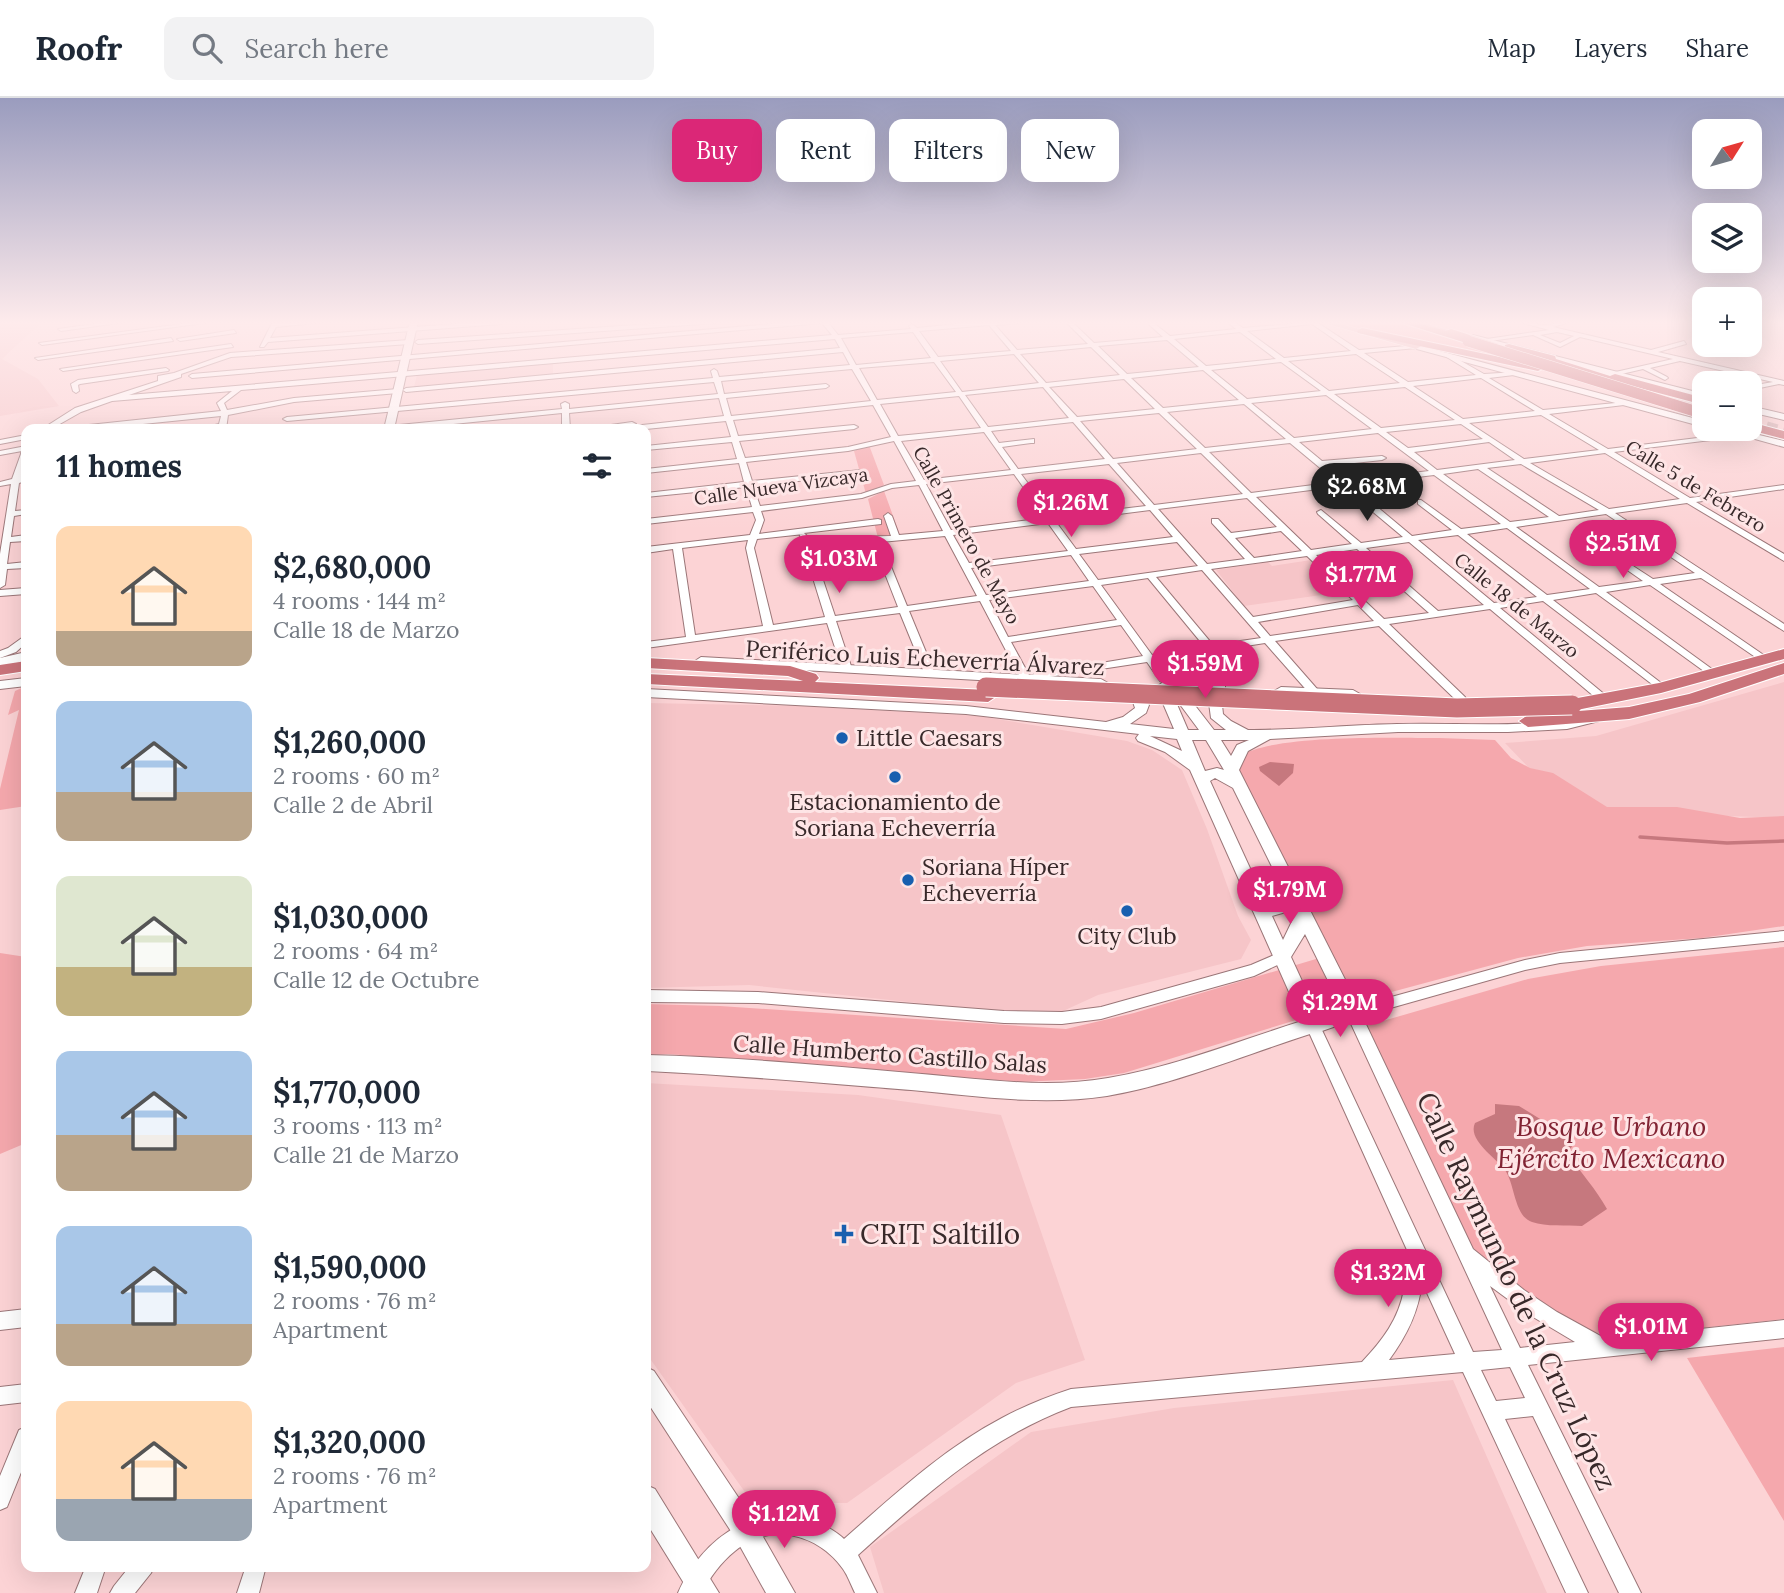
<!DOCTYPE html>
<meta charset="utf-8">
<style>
body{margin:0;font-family:Lora,serif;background:#f2f2f3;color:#1f2937;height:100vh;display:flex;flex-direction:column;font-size:26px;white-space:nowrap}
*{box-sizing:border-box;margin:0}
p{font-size:23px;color:#747a83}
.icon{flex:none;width:38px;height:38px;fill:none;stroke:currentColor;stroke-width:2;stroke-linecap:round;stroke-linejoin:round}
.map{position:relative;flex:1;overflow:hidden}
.drawer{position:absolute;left:21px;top:326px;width:630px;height:1148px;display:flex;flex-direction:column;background:#fff;border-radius:14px;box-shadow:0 7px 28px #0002}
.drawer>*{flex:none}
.banner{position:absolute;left:672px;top:21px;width:665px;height:63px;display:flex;gap:14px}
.needle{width:46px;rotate:53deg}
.tools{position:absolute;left:1692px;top:21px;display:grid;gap:14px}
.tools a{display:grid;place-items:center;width:70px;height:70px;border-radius:14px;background:#fff;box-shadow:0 7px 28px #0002;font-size:35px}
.price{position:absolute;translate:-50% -60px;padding:0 16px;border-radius:24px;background:#db2777;color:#fff;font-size:23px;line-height:46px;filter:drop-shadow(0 2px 4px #0008)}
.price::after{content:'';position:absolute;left:50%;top:42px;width:21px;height:16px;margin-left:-10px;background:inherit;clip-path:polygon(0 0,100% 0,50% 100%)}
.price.active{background:#222;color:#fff}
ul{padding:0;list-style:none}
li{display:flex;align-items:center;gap:21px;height:175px;padding:0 35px}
li span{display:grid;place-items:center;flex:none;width:196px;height:140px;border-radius:14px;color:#555}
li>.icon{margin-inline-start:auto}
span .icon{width:84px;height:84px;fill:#fffc;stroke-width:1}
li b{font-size:30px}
h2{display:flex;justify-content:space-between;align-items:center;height:84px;padding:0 35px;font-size:30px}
.tag{padding:0 24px;border-radius:14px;background:#fff;box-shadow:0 7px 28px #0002;font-size:24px;line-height:63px}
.tag.active{background:#db2777;color:#fff}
header{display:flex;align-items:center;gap:42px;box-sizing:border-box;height:98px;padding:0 35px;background:#fff;border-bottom:2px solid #e0e1e3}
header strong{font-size:33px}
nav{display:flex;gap:38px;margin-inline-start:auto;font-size:24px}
.search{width:490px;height:63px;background:#f2f2f3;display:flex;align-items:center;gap:18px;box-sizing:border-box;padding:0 24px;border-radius:14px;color:#747a83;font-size:26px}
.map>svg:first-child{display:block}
.built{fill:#f6c5c8}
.green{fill:#f5a8ad}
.water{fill:#c6787e}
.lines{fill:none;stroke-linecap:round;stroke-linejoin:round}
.stream{stroke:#c6787e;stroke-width:3.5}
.highway-tunnel{stroke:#d5b1b3;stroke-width:11;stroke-dasharray:11 6;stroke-linecap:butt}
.street-casing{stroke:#9b7678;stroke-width:2}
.secondary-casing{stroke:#9b7678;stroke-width:2}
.primary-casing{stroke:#fff;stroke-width:1}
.highway-casing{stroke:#fff;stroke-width:2}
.street{fill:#fff;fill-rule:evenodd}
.secondary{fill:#fff;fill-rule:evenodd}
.primary{fill:#dfabaf;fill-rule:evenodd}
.highway{fill:#ca737a;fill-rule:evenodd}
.highway-bridge-far1-casing{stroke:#fff;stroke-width:12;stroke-linecap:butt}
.highway-bridge-casing{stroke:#fff;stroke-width:21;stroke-linecap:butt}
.highway-bridge-far1{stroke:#ca737a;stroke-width:11}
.highway-bridge{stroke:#ca737a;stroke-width:19}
.poi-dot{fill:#185faf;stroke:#fee5e6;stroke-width:2.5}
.labels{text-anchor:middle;stroke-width:6;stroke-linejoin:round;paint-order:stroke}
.far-street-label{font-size:19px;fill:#38292a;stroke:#fee5e6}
.street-label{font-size:23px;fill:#38292a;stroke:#fee5e6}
.poi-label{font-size:23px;fill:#38292a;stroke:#fee5e6;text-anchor:start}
.near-park-label{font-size:28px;font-style:italic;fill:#822333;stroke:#fee5e6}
.near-poi-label{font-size:28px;fill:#38292a;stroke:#fee5e6;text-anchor:start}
.near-street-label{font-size:28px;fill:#38292a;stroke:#fee5e6}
</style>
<header>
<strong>Roofr</strong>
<div class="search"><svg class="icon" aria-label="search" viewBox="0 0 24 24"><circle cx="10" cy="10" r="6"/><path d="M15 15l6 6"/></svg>Search here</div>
<nav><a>Map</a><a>Layers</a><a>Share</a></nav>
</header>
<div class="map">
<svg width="1784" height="1495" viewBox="0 0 1784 1495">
<rect width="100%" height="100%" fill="#fcd3d5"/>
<path class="built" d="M0,223H43L2,261L38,281L59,308L0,318Z
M1166,242L1197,268L1128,275L1100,248Z
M553,264V277L414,289L417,277Z
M1311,462L1343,494L1244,508L1216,472L1268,464L1272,468Z
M1784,584V720L1604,714L1553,676L1529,670L1505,645L1596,638Z
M646,605L799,608L979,618L1127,643L1152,652L1182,672L1207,731L1238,818L1251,842L1241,861L1098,897L1050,919L749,887L646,890Z
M646,985L858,997L1001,1017L1085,1262L1016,1285L847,1405L752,1404L646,1255Z
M1453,1282L1547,1495H884L870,1449L1031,1334L1174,1310Z"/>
<path class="green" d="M1330,223H1395L1554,272L1389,238Z
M869,347L884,387L866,396L854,353Z
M884,393L900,437L878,440L868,401Z
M26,588V708L0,712V691L19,612L8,617L15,593Z
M1439,640L1495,642L1511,660L1530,670L1553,675L1607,709H1677L1740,720L1784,718V828L1702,840L1587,848L1518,860L1358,903L1124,975L1085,981L1020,984L668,956L646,957V906L720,908L1066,931L1134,915L1326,858L1240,677L1237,668L1240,658C1274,636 1394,640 1439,640Z
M1784,849V1221L1645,1236L1607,1237L1580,1231L1485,1165L1470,1146L1362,929L1528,881L1601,868Z
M0,855L26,859V1045L0,1056Z
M1784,1249V1423L1687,1260Z"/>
<path class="water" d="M1270,664L1294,666L1293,675L1279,688L1260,673L1259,669Z
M1495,1006L1519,1008L1566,1037L1572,1048L1568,1056C1581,1075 1596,1091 1607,1111L1582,1128C1567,1127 1546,1129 1532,1124C1514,1118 1515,1086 1505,1072C1496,1060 1467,1042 1475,1025L1495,1016Z"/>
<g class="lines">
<path class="stream" d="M1640,739L1727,745L1784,743"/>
<path class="highway-tunnel" d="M1750,324L1784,334"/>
<defs>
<path id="street" d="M116,223H133L61,233L58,231Z
M204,223H219L42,247L39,245Z
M273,223H279L278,225L334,223L276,229L270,240L494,223L504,224L501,226L268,244L264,249H260Z
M566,223H581L578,225Z
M694,223H719L716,225L418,246L415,244L418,242Z
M806,223H827L838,237L911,231L909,228L912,226L917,230L985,223H1023L1020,225L995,227L1017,252L1088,246L1065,223H1071L1094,245L1163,239L1145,223H1151L1170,238L1236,231L1226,223H1233L1243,230L1327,223L1318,225L1359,252L1418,247L1416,250L1364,255L1408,284L1476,277L1445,258V256L1447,255L1484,276L1516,274V276L1514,277L1489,280L1543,312L1626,304L1627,305L1624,307L1549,316L1608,351L1746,334V338H1743L1614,354L1690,400L1784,387V391L1696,404L1784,456V463L1687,405L1615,415L1784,526V533L1701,480L1660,486L1768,560L1769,562L1764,565L1650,487L1606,494L1716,574L1717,576L1712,579L1596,495L1553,502L1665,588L1666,590L1661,593L1543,503L1500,510L1610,601L1611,603L1610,605H1602L1490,511L1389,526L1465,599L1466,601L1465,603H1457L1379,528L1275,543L1318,592V596H1310L1265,545L1156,562L1168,579L1178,588L1173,591L1160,583L1147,564L1022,583L980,503L909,513L935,576L930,579L925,576L900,515L836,523L852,571L847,574L842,571L827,525L646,550V544L686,539L673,451L646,455V449L750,437L756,422L753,414L646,426V421L752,409L746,389L646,399V395L744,384L739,365L646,375V371L737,361L732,344L646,352V348L731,339L726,323L646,331H622L624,329L583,331L632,324L636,326L633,328L724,318L719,300L569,315L570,331H562V315L404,331L395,329L399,327L562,311L561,306L565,304L569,306V311L718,296L714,284L287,323L283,321L287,319L713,280L711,273L714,271L717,273L719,279L850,267L843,254L406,294L403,292L406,290L840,250L835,241L241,292L224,305L227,312L294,300L398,291L401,293L398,295L294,304L228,317L226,331H199L219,326L221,318L94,331H67L70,329L221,313L217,305L232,293L112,303L81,314L51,331H42L75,310L158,283V278L174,275L230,255L409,242L412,244L409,246L231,259L181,276V279L129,297L832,237L822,225L192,280L189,278L192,276ZM1312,226L1351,253L1284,260L1247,233ZM989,227L1011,253L938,259L919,233ZM913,234L931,260L856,267L841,240ZM1240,234L1276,261L1206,268L1174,241ZM1167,242L1199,269L1127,276L1098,248ZM1091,249L1120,277L1046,285L1020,256ZM1014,256L1039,285L962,294L940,263ZM1356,256L1400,285L1329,293L1288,263ZM934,264L956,294L877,302L859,270ZM1281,264L1321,293L1247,301L1211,272ZM852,271L871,303L731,318L726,300L826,290L829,288L826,286L724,296L721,283ZM1203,272L1239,302L1163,310L1131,280ZM1481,280L1535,313L1463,321L1413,288ZM1124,281L1155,311L1077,319L1049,289ZM1043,289L1069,320L988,329L965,297ZM1405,289L1455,322L1381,330L1334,296ZM1326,297L1372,331L1294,340L1251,305ZM959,298L981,330L898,338L880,306ZM1244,306L1286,341L1205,350L1167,314ZM873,307L891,339L848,349L745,360L739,343L854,331L858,329L854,327L738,338L733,322ZM1159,315L1197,351L1113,361L1080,323ZM1541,317L1599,352L1524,361L1469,325ZM1073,324L1105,361L1018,371L1002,349L1031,345H1034V341L999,345L991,333ZM1461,326L1483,341L1408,350L1386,334ZM984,334L1011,372L924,382L901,343ZM1378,335L1429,373L1346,383L1327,368L1382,362L1386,360L1382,358L1322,363L1299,344ZM894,343L916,383L891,386L861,396L760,408L753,388L861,376L865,374L861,372L752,383L746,364L848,353ZM1489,344L1515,362L1437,372L1414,354ZM1290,345L1337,384L1251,395L1209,354ZM1201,355L1243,396L1154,407L1117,365ZM1605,355L1680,401L1609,411L1530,365ZM1109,366L1146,408L1053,419L1021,376ZM1521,366L1599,412L1559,418L1487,370ZM1478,371L1549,419L1510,424L1443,376ZM1014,376L1045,420L951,432L926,386ZM1434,377L1501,426L1461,431L1421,402H1418V406L1452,432L1412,438L1351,387ZM919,387L943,433L899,437L892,418L888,415L884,418L891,438L809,440L804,435L881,426V422L878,421L759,436L764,422L761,413L862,400L892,390ZM1342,388L1403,439L1361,445L1321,412L1317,414L1318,416L1352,446L1311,452L1256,399ZM1247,400L1277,429L1231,435L1218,421H1212V425L1245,461L1207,466L1158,411ZM1150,412L1173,439L1076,451L1056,424ZM1606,416L1695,475L1653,481L1610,453L1607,454V458L1643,483L1599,489L1516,429ZM1048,425L1068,453L969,465L953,437ZM1507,430L1590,491L1547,497L1467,436ZM1281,433L1302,453L1254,460L1235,440ZM801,436L800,438L825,519L773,527L754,450L757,441L804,436ZM1458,437L1537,499L1494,505L1418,442ZM945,438L977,498L907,508L881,444ZM748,442L746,450L763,528L695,537L682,450ZM1177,444L1198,468L1098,482L1079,456ZM1409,444L1484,507L1438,513L1366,450ZM873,445L898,509L835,518L811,446ZM1357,451L1429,515L1384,521L1316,457ZM1071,457L1089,483L986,497L971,470ZM1307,458L1353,502L1253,519L1211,471ZM1202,472L1261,540L1213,547L1156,479ZM1148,480L1204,548L1152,557L1101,487ZM1093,488L1117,522L1008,539L989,502ZM1358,507L1374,523L1270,538L1258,524ZM1121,527L1143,558L1029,577L1011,544Z
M1516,223C1526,223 1535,227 1545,227C1553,227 1563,223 1573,223L1553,229L1651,252L1684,243L1686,246L1658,254L1784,283V287L1779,286L1750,292V288L1773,284L1680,263L1650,270L1667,279L1668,280L1665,282L1643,271L1613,278L1611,277V275L1673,261L1580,239L1560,249L1533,237L1483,244L1480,242L1549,232ZM1557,234L1574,238L1560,245L1540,237Z
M234,232L236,235L180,243L177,241Z
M171,240L173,243L38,262L35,260Z
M231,246L233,249L63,273L60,271Z
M166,270L169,272L168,273L80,286L78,287L79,293L76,295L73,293L71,286L78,282Z
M26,337V341L0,346V342Z
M26,348V363L21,380L26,379V383L19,385L15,413L26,412V416L14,418L11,439L26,437V443L10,444L7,466L26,464V470L7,471L5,487L0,490V456L11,386L0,388V384L12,381L22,353L0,357V353Z
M26,490V496L0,498V492Z
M26,537V545L16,554L0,560V553L8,550Z
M1784,833V843L1560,865L1525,872L1362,918L1473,1151L1524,1192L1557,1214L1606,1241L1784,1222V1240L1528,1267L1641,1495H1619L1533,1318L1505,1321L1588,1495H1566L1463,1274L1071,1309C986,1341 925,1397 858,1457L877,1495H855C851,1487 848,1478 843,1471C818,1435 769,1424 735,1453C720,1465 711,1479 701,1495H678C701,1440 763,1396 822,1426C830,1431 837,1434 844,1441C893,1398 943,1351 1002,1320C1024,1308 1047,1299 1071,1291L1362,1264C1382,1243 1399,1221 1404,1191C1406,1178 1404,1164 1407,1152L1307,930L1309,926L1314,924L1319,926L1321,930L1473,1254L1502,1252L1346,915L1348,911L1525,862L1560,855ZM1422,1184L1455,1256L1389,1262C1406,1239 1419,1214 1422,1184ZM1490,1188L1528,1216L1575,1244L1520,1250ZM1510,1269L1525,1300L1496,1303L1481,1272Z
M1281,854L1286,855L1288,859L1286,863L1254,878L1101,921L1062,926L1004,925L758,905L646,904V892L758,894L1004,913L1062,914L1101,909L1251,867Z
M26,1211V1229L0,1232V1214Z
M26,1286V1304L0,1307V1289Z
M26,1329V1362L7,1409L0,1412V1378L19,1332Z
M86,1468H106L97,1495H75Z
M130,1468H154L151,1475L135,1495H110L114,1488Z
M246,1468H266L259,1495H237Z"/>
<path id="secondary" d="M410,223H418L394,331H384Z
M1473,237L1704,296V302L1470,241Z
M1413,246L1704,323V329L1413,250Z
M1750,308L1784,316V322L1750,314Z
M1719,331H1734L1784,343V349Z
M26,554V562L0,568V560Z
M701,559L1101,581L1108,585L1101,589L696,566L695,563Z
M26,580V588L0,591V583Z
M1165,583L1225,587V593L1220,594L1183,592L1214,632H1226L1211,620L1209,605L1228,593L1235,597L1222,607L1223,616L1231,623L1248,632C1298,632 1347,627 1397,626C1463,624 1530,632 1594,616L1601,620L1599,623L1567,631L1508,634H1398L1270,641L1248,653L1239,672L1362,915L1359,920L1322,933L1321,936H1310C1245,957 1173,987 1107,998C1042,1008 975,998 911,992C822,985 734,977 646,973V957C738,959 830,968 922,976C983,981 1046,991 1108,980C1174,969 1238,943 1302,923L1190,672L1165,654L1138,643L1136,640L1139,636L966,616L646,599V591L966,608L1106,624L1123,619L1135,610L1133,604L1119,593L1126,589L1143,598L1149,607L1146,615L1130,626L1174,631L1156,589ZM1173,597L1199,632H1188ZM1150,638L1177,641L1182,653ZM1192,642H1206L1224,672L1217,670L1205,673ZM1221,642H1249L1237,647L1231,658ZM1215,680L1233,690L1286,797L1278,805H1266L1210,683ZM1293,812L1295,817L1283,842L1272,818ZM1305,836L1342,911L1318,918L1291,859Z
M1281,589L1353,592L1360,596L1353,600L1276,596L1274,593Z
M646,1269L654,1273L754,1423L795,1495H766L736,1441L646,1302Z
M646,1387L655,1391L719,1495H690L646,1424Z"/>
<path id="primary" d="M1317,223H1330L1421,248L1416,251Z
M1403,223H1416L1455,234L1451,237Z"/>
<path id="highway" d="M1396,223H1411L1446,233L1451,231L1498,246L1493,249L1468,242L1463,244Z
M1362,230L1538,267L1544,270L1538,273L1358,235L1357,233Z
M1509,246L1555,258L1556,261L1610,278L1615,276L1704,300V307L1632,288L1623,289L1505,251V247Z
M1750,324L1784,333V341L1746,331H1750Z
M1784,551V561L1661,595L1572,613L1563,607L1572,601L1659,585Z
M646,560L790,568L816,576L819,580L815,584L988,592L997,598L988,604L646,586V576L803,583L788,578L646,570Z
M26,563V573L0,577V567Z
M1784,565V576L1700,604L1629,621L1528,629L1519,623L1528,617L1629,609L1689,596Z"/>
</defs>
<use href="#street" class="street-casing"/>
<use href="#secondary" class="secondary-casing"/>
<use href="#primary" class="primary-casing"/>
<use href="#highway" class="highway-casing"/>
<use href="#street" class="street"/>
<use href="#secondary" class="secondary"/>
<use href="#primary" class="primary"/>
<use href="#highway" class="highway"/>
<defs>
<path id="highway-bridge-far1" d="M1468,243L1704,316"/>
<path id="highway-bridge" d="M986,589L1457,610L1572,607"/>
</defs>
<use href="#highway-bridge-far1" class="highway-bridge-far1-casing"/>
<use href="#highway-bridge" class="highway-bridge-casing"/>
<use href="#highway-bridge-far1" class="highway-bridge-far1"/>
<use href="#highway-bridge" class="highway-bridge"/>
</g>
<linearGradient id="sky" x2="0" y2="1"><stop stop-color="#9a9cbe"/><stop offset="0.52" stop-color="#feebec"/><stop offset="1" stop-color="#feebec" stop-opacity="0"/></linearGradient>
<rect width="1784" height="432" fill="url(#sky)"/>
<g class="poi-dot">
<circle cx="842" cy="640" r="7"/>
<circle cx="895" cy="679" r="7"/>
<circle cx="908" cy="782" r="7"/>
<circle cx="1127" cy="813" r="7"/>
<path d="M840.5 1125.5h7v7h7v7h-7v7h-7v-7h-7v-7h7z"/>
</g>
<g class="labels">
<g class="far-street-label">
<text transform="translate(781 388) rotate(-8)" y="7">Calle Nueva Vizcaya</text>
<text transform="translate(1696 388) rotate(31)" y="7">Calle 5 de Febrero</text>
<text transform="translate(967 437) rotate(61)" y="7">Calle Primero de Mayo</text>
<text transform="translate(1517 507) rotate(39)" y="7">Calle 18 de Marzo</text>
</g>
<g class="street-label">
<text transform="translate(925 560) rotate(3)" y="8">Periférico Luis Echeverría Álvarez</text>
<text transform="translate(890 956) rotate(4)" y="8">Calle Humberto Castillo Salas</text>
</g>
<g class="poi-label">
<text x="856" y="648">Little Caesars</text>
<text x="895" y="712" text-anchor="middle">Estacionamiento de<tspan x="895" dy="26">Soriana Echeverría</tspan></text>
<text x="922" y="777">Soriana Híper<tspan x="922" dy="26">Echeverría</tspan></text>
<text x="1127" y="846" text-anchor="middle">City Club</text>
</g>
<g class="near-park-label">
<text x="1611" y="1038">Bosque Urbano<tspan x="1611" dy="32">Ejército Mexicano</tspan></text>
</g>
<g class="near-poi-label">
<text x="860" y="1146">CRIT Saltillo</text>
</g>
<g class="near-street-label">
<text transform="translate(1517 1193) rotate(65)" y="10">Calle Raymundo de la Cruz López</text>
</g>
</g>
</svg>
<div class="tools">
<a><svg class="needle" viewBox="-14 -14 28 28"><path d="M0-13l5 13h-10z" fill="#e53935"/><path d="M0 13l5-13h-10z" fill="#747a83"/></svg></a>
<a><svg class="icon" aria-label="layers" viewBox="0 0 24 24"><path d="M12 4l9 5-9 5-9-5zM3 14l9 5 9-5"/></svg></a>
<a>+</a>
<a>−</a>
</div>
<b class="price active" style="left:1367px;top:425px">$2.68M</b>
<b class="price" style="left:1071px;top:441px">$1.26M</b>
<b class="price" style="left:1623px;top:482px">$2.51M</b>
<b class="price" style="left:839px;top:497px">$1.03M</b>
<b class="price" style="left:1361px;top:513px">$1.77M</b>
<b class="price" style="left:1205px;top:602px">$1.59M</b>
<b class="price" style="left:1290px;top:828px">$1.79M</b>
<b class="price" style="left:1340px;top:941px">$1.29M</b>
<b class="price" style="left:1388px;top:1211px">$1.32M</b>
<b class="price" style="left:1651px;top:1265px">$1.01M</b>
<b class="price" style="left:784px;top:1452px">$1.12M</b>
<div class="banner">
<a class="tag active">Buy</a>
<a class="tag">Rent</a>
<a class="tag">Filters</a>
<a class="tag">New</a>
</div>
<section class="drawer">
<h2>11 homes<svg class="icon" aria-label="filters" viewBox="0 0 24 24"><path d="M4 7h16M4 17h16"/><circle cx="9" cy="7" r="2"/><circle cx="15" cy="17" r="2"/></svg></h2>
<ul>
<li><span style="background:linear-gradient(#ffd9b3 75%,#b9a48a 0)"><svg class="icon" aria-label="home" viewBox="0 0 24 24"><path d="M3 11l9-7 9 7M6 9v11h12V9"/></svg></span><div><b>$2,680,000</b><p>4 rooms · 144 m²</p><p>Calle 18 de Marzo</p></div></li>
<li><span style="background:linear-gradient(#a9c7e8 65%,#b9a48a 0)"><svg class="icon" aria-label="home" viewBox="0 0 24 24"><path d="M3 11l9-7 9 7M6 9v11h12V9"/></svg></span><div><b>$1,260,000</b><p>2 rooms · 60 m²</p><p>Calle 2 de Abril</p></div></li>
<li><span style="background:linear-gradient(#dfe7d0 65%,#c2b280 0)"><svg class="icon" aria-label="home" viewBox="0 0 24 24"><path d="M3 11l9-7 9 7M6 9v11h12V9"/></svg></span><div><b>$1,030,000</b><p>2 rooms · 64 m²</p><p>Calle 12 de Octubre</p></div></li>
<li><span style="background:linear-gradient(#a9c7e8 60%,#b9a48a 0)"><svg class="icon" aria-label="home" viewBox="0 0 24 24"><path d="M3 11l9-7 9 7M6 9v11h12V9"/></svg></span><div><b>$1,770,000</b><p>3 rooms · 113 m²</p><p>Calle 21 de Marzo</p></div></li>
<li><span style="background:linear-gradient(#a9c7e8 70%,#b9a48a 0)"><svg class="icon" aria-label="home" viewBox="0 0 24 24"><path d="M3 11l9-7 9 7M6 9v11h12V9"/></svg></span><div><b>$1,590,000</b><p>2 rooms · 76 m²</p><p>Apartment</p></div></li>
<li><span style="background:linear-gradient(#ffd9b3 70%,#9aa5b1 0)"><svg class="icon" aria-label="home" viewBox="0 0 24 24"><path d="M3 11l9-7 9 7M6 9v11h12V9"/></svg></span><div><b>$1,320,000</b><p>2 rooms · 76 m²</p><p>Apartment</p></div></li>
</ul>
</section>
</div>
